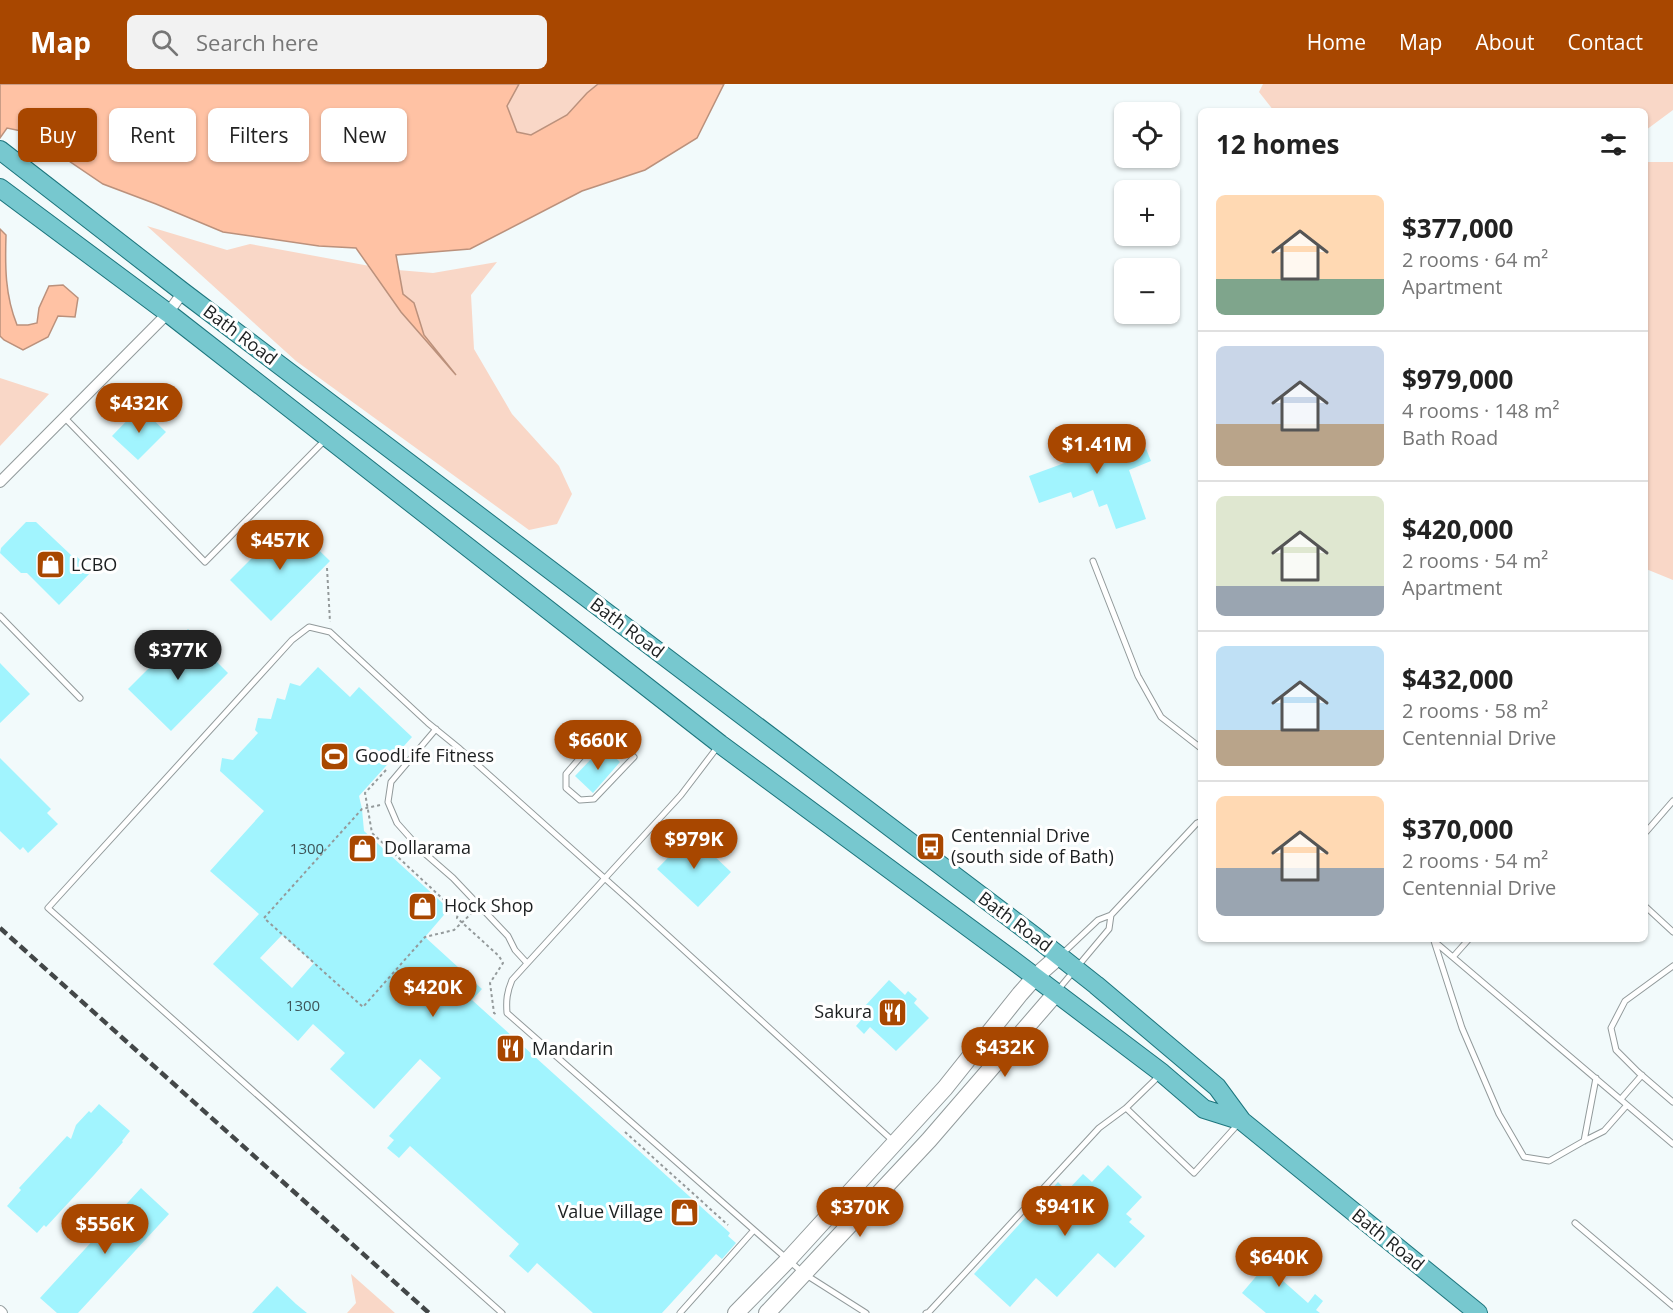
<!DOCTYPE html>
<meta charset="utf-8">
<style>
body{margin:0;font-family:"Open Sans",sans-serif;background:#f2f2f2;color:#222;height:100vh;display:flex;flex-direction:column;font-size:22px;white-space:nowrap}
*{box-sizing:border-box;margin:0}
p{font-size:20px;color:#767676}
.icon{flex:none;width:33px;height:33px;fill:none;stroke:currentColor;stroke-width:2;stroke-linecap:round;stroke-linejoin:round}
.map{position:relative;flex:1;overflow:hidden}
.panel{position:absolute;left:1198px;top:24px;width:450px;height:834px;display:flex;flex-direction:column;background:#fff;border-radius:9px;box-shadow:0 2px 4px #0004}
.panel>*{flex:none}
.hud{position:absolute;left:18px;top:24px;width:570px;height:54px;display:flex;gap:12px}
.tools{position:absolute;left:1114px;top:18px;display:grid;gap:12px}
.tools a{display:grid;place-items:center;width:66px;height:66px;border-radius:9px;background:#fff;box-shadow:0 2px 4px #0004;font-size:30px}
.price{position:absolute;translate:-50% -51px;padding:0 14px;border-radius:21px;background:#a84700;color:#fff;font-size:20px;line-height:39px;filter:drop-shadow(0 2px 3px #0008)}
.price::after{content:'';position:absolute;left:50%;top:36px;width:18px;height:14px;margin-left:-9px;background:inherit;clip-path:polygon(0 0,100% 0,50% 100%)}
.price.active{background:#222;color:#fff}
ul{padding:0;list-style:none}
li{display:flex;align-items:center;gap:18px;height:150px;padding:0 18px}
li+li{border-top:2px solid #e0e0e0}
li span{display:grid;place-items:center;flex:none;width:168px;height:120px;border-radius:9px;color:#555}
li>.icon{margin-inline-start:auto}
span .icon{width:72px;height:72px;fill:#fffc;stroke-width:1}
li b{font-size:26px}
h2{display:flex;justify-content:space-between;align-items:center;height:72px;padding:0 18px;font-size:26px}
.chip{padding:0 21px;border-radius:9px;background:#fff;box-shadow:0 2px 4px #0004;font-size:21px;line-height:54px}
.chip.active{background:#a84700;color:#fff}
header{display:flex;align-items:center;gap:36px;box-sizing:border-box;height:84px;padding:0 30px;background:#a84700;color:#fff}
header strong{font-size:28px}
nav{display:flex;gap:33px;margin-inline-start:auto;font-size:21px}
.search{width:420px;height:54px;background:#f2f2f2;display:flex;align-items:center;gap:15px;box-sizing:border-box;padding:0 21px;border-radius:9px;color:#767676;font-size:22px}
.map>svg:first-child{display:block}
.green{fill:#f9d7c7}
.water{fill:#ffc2a4;stroke:#bb917c;stroke-width:1.5}
.building{fill:#a1f4fe;fill-rule:evenodd}
.lines{fill:none;stroke-linecap:round;stroke-linejoin:round}
.service-casing{stroke:#929a9b;stroke-width:7}
.minor-casing{stroke:#929a9b;stroke-width:12}
.secondary-casing{stroke:#929a9b;stroke-width:18}
.primary-casing{stroke:#1c757d;stroke-width:20}
.path{stroke:#949a9b;stroke-width:2;stroke-dasharray:3 3;stroke-linecap:butt}
.service{stroke:#fff;stroke-width:5}
.minor{stroke:#fff;stroke-width:10}
.secondary{stroke:#fff;stroke-width:16}
.primary{stroke:#77c8cf;stroke-width:18}
.rail{stroke:#434748;stroke-width:4.5;stroke-dasharray:9 4.5;stroke-linecap:butt}
.labels{text-anchor:middle;stroke-width:6;stroke-linejoin:round;paint-order:stroke}
.number-label{font-size:15px;fill:#3d5458}
.street-label{font-size:18px;fill:#1c1f20;stroke:#fff}
.poi-label{font-size:18px;fill:#1c1f20;stroke:#fff;text-anchor:start}
</style>
<header>
<strong>Map</strong>
<div class="search"><svg class="icon" aria-label="search" viewBox="0 0 24 24"><circle cx="10" cy="10" r="6"/><path d="M15 15l6 6"/></svg>Search here</div>
<nav><a>Home</a><a>Map</a><a>About</a><a>Contact</a></nav>
</header>
<div class="map">
<svg width="1673" height="1229" viewBox="0 0 1673 1229">
<rect width="100%" height="100%" fill="#f2fafb"/>
<path class="green" d="M519,0H598L587,9L567,31L531,51L517,48L507,21Z
M1263,0H1673V26L1646,46V27H1274L1259,8Z
M1646,78H1673V496L1646,485Z
M147,142L227,166L250,160L386,185L433,189L497,178L471,211L474,265L512,330L559,382L572,410L557,440L529,446L296,277Z
M0,294L49,310L0,362Z
M351,1190L395,1229H347L356,1219Z"/>
<path class="water" d="M0,0H519L507,22L517,48L531,51L567,31L587,9L598,0H724L697,54L645,86L582,107L470,165L396,171L403,210L414,219L424,251L456,291L401,228L356,164L319,162L223,148L156,120L103,100L26,48L7,44L0,54Z
M0,145L6,151C5,183 5,211 17,241H28L37,239L39,224L49,202L63,201L78,214L75,233L58,232L48,253L23,266L4,256L0,252Z"/>
<path class="building" d="M140,323L166,348L138,376L112,352Z
M1087,342L1096,367L1140,350L1151,377L1129,386L1146,435L1116,445L1107,420L1099,423L1093,406L1073,414L1071,408L1039,419L1029,392L1070,377L1061,352Z
M289,437L330,477L271,537L230,496Z
M26,438H36L71,471H75L92,487L59,521L27,489H21L0,469L1,464Z
M188,545L198,555L196,557L228,589L171,647L128,605Z
M0,579L30,610L0,639Z
M318,583L350,613L359,603L412,653L359,712L362,725L364,747L449,825L425,853L482,905L472,916L730,1149L728,1152L736,1159L722,1175L716,1170L662,1229H593L537,1179L528,1189L509,1172L519,1160L410,1062L399,1074L387,1064L394,1056L389,1052L441,994L420,975L374,1025L330,985L345,969L313,940L298,957L213,880L259,830L210,787L264,727L220,687L222,674L233,676L258,649L255,646L258,634L271,635L277,614L285,616L290,599L300,602ZM282,851L314,879L292,904L260,874Z
M606,665L620,678L593,709L575,692L592,674L595,677Z
M0,674L51,725L47,729L58,740L28,769L23,763L20,766L0,747Z
M690,751L702,761L703,759L712,767L711,769L731,788L698,823L657,785Z
M889,896L905,911L908,907L917,915L914,919L929,934L896,967L870,943L864,950L856,942L862,935L858,932L867,923L865,922Z
M99,1020L130,1047L122,1057L123,1058L94,1091L46,1143L44,1141L37,1149L7,1122L21,1106L19,1104L67,1052L71,1055L76,1041L89,1027L91,1029Z
M1108,1081L1142,1113L1126,1130L1132,1135L1129,1138L1145,1152L1115,1184L1098,1169L1057,1213L1036,1194L1010,1223L974,1190L1058,1098L1067,1107L1083,1090L1092,1098Z
M141,1104L169,1130L78,1229H57L40,1214Z
M1282,1162L1299,1176L1282,1196L1308,1219L1315,1210L1323,1217L1316,1226L1320,1229H1266L1242,1209Z
M277,1202L296,1220L307,1229H252Z"/>
<g class="lines">
<defs>
<path id="service" d="M64,333L205,478L324,357
M1093,477L1138,592L1161,633L1202,665
M0,532L80,614
M436,645L391,698L388,718L397,739L422,767L453,794L508,852L515,866L527,879
M602,648L566,690V704L580,716L594,715L634,673
M719,661L681,711L512,896C507,908 506,916 507,929L803,1189L866,1229
M1646,748L1673,717
M1646,823L1673,848
M1434,857L1462,944L1499,1030L1524,1073L1549,1077L1584,1057L1604,1047L1627,1021
M1435,858L1673,1060
M1061,871L1098,836L1111,831L1197,739L1202,737
M1453,873L1469,855
M1673,882L1625,917L1611,944L1616,966L1638,988L1673,1018
M1057,907L1109,845L1111,831
M1621,1015L1642,991
M1126,1024L1194,1089L1239,1039
M1584,1057L1596,994
M1575,1139L1673,1222
M502,1229L48,824L292,556L309,543L330,548L428,639L460,665L629,816L893,1057
M680,1229L754,1146
M926,1229L929,1228L1099,1044L1126,1024L1160,991"/>
<path id="minor" d="M0,398L168,229L183,208
M0,1227L2,1229"/>
<path id="secondary" d="M736,1229L788,1176L945,1004L1020,910L1035,893L1059,872
M767,1229L929,1056L1056,909"/>
<path id="primary" d="M0,66L183,208L1034,852L1096,901L1217,1003L1242,1037L1478,1229
M0,104L168,229L720,660L1014,877L1162,989L1204,1025L1242,1037"/>
</defs>
<use href="#service" class="service-casing"/>
<use href="#minor" class="minor-casing"/>
<use href="#secondary" class="secondary-casing"/>
<use href="#primary" class="primary-casing"/>
<path class="path" d="M327,484L330,538
M386,686L365,709L372,749L458,829L457,834L499,872L503,879L490,899L494,929L497,931
M380,721L362,725L264,834L363,923L425,853L454,846L473,828
M625,1048L728,1141"/>
<use href="#service" class="service"/>
<use href="#minor" class="minor"/>
<use href="#secondary" class="secondary"/>
<use href="#primary" class="primary"/>
<path class="rail" d="M0,844L429,1229"/>
</g>
<defs>
<symbol id="shop-square" viewBox="-11 -11 22 22"><rect x="-9" y="-9" width="18" height="18" rx="4" fill="#a84700" stroke="#fff"/><path d="M-5-2.5h2.3a2.7 3.5 0 0 1 5.4 0H5L5.5 6h-11ZM-1.5-2.5h3a1.5 2.3 0 0 0-3 0Z" fill="#fff"/></symbol>
<symbol id="stadium-square" viewBox="-11 -11 22 22"><rect x="-9" y="-9" width="18" height="18" rx="4" fill="#a84700" stroke="#fff"/><path d="M0-5a6.5 5 0 1 0 0 10a6.5 5 0 1 0 0-10ZM-3.5-1.8h7v3.6h-7Z" fill="#fff"/></symbol>
<symbol id="bus-square" viewBox="-11 -11 22 22"><rect x="-9" y="-9" width="18" height="18" rx="4" fill="#a84700" stroke="#fff"/><path d="M-5-6H5V4H4V6H2V4H-2V6H-4V4H-5ZM-3.5-4V0h7V-4ZM-3.5 1.2v1.5H-2V1.2ZM2 1.2v1.5H3.5V1.2Z" fill="#fff"/></symbol>
<symbol id="restaurant-square" viewBox="-11 -11 22 22"><rect x="-9" y="-9" width="18" height="18" rx="4" fill="#a84700" stroke="#fff"/><path d="M-5-6h1v4h1v-4h1v4h1v-4h1v5L-1.5 .5V6h-2V.5L-5-1ZM5-6V6H3V1.5H1.5Q1.5-4 5-6Z" fill="#fff"/></symbol>
</defs>
<g fill-rule="evenodd">
<use href="#shop-square" x="34" y="464" width="33" height="33"/>
<use href="#stadium-square" x="318" y="656" width="33" height="33"/>
<use href="#bus-square" x="914" y="746" width="33" height="33"/>
<use href="#shop-square" x="346" y="748" width="33" height="33"/>
<use href="#shop-square" x="406" y="806" width="33" height="33"/>
<use href="#restaurant-square" x="876" y="912" width="33" height="33"/>
<use href="#restaurant-square" x="494" y="948" width="33" height="33"/>
<use href="#shop-square" x="668" y="1112" width="33" height="33"/>
</g>
<g class="labels">
<g class="number-label">
<text x="307" y="770">1300</text>
<text x="303" y="927">1300</text>
</g>
<g class="street-label">
<text transform="translate(240 251) rotate(37)" y="6">Bath Road</text>
<text transform="translate(627 544) rotate(37)" y="6">Bath Road</text>
<text transform="translate(1015 838) rotate(37)" y="6">Bath Road</text>
<text transform="translate(1388 1156) rotate(39)" y="6">Bath Road</text>
</g>
<g class="poi-label">
<text x="71" y="487">LCBO</text>
<text x="355" y="678">GoodLife Fitness</text>
<text x="951" y="758">Centennial Drive<tspan x="951" dy="21">(south side of Bath)</tspan></text>
<text x="384" y="770">Dollarama</text>
<text x="444" y="828">Hock Shop</text>
<text x="872" y="934" text-anchor="end">Sakura</text>
<text x="532" y="971">Mandarin</text>
<text x="663" y="1134" text-anchor="end">Value Village</text>
</g>
</g>
</svg>
<div class="tools">
<a><svg class="icon" aria-label="locate" viewBox="0 0 24 24"><circle cx="12" cy="12" r="6"/><path d="M12 2v4M12 18v4M2 12h4M18 12h4"/></svg></a>
<a>+</a>
<a>−</a>
</div>
<b class="price" style="left:139px;top:350px">$432K</b>
<b class="price" style="left:1097px;top:391px">$1.41M</b>
<b class="price" style="left:280px;top:487px">$457K</b>
<b class="price active" style="left:178px;top:597px">$377K</b>
<b class="price" style="left:598px;top:687px">$660K</b>
<b class="price" style="left:694px;top:786px">$979K</b>
<b class="price" style="left:433px;top:934px">$420K</b>
<b class="price" style="left:1005px;top:994px">$432K</b>
<b class="price" style="left:1065px;top:1153px">$941K</b>
<b class="price" style="left:860px;top:1154px">$370K</b>
<b class="price" style="left:105px;top:1171px">$556K</b>
<b class="price" style="left:1279px;top:1204px">$640K</b>
<div class="hud">
<a class="chip active">Buy</a>
<a class="chip">Rent</a>
<a class="chip">Filters</a>
<a class="chip">New</a>
</div>
<section class="panel">
<h2>12 homes<svg class="icon" aria-label="filters" viewBox="0 0 24 24"><path d="M4 7h16M4 17h16"/><circle cx="9" cy="7" r="2"/><circle cx="15" cy="17" r="2"/></svg></h2>
<ul>
<li><span style="background:linear-gradient(#ffd9b3 70%,#7fa58c 0)"><svg class="icon" aria-label="home" viewBox="0 0 24 24"><path d="M3 11l9-7 9 7M6 9v11h12V9"/></svg></span><div><b>$377,000</b><p>2 rooms · 64 m²</p><p>Apartment</p></div></li>
<li><span style="background:linear-gradient(#c9d6e8 65%,#b9a48a 0)"><svg class="icon" aria-label="home" viewBox="0 0 24 24"><path d="M3 11l9-7 9 7M6 9v11h12V9"/></svg></span><div><b>$979,000</b><p>4 rooms · 148 m²</p><p>Bath Road</p></div></li>
<li><span style="background:linear-gradient(#dfe7d0 75%,#9aa5b1 0)"><svg class="icon" aria-label="home" viewBox="0 0 24 24"><path d="M3 11l9-7 9 7M6 9v11h12V9"/></svg></span><div><b>$420,000</b><p>2 rooms · 54 m²</p><p>Apartment</p></div></li>
<li><span style="background:linear-gradient(#bfe0f5 70%,#b9a48a 0)"><svg class="icon" aria-label="home" viewBox="0 0 24 24"><path d="M3 11l9-7 9 7M6 9v11h12V9"/></svg></span><div><b>$432,000</b><p>2 rooms · 58 m²</p><p>Centennial Drive</p></div></li>
<li><span style="background:linear-gradient(#ffd9b3 60%,#9aa5b1 0)"><svg class="icon" aria-label="home" viewBox="0 0 24 24"><path d="M3 11l9-7 9 7M6 9v11h12V9"/></svg></span><div><b>$370,000</b><p>2 rooms · 54 m²</p><p>Centennial Drive</p></div></li>
</ul>
</section>
</div>
